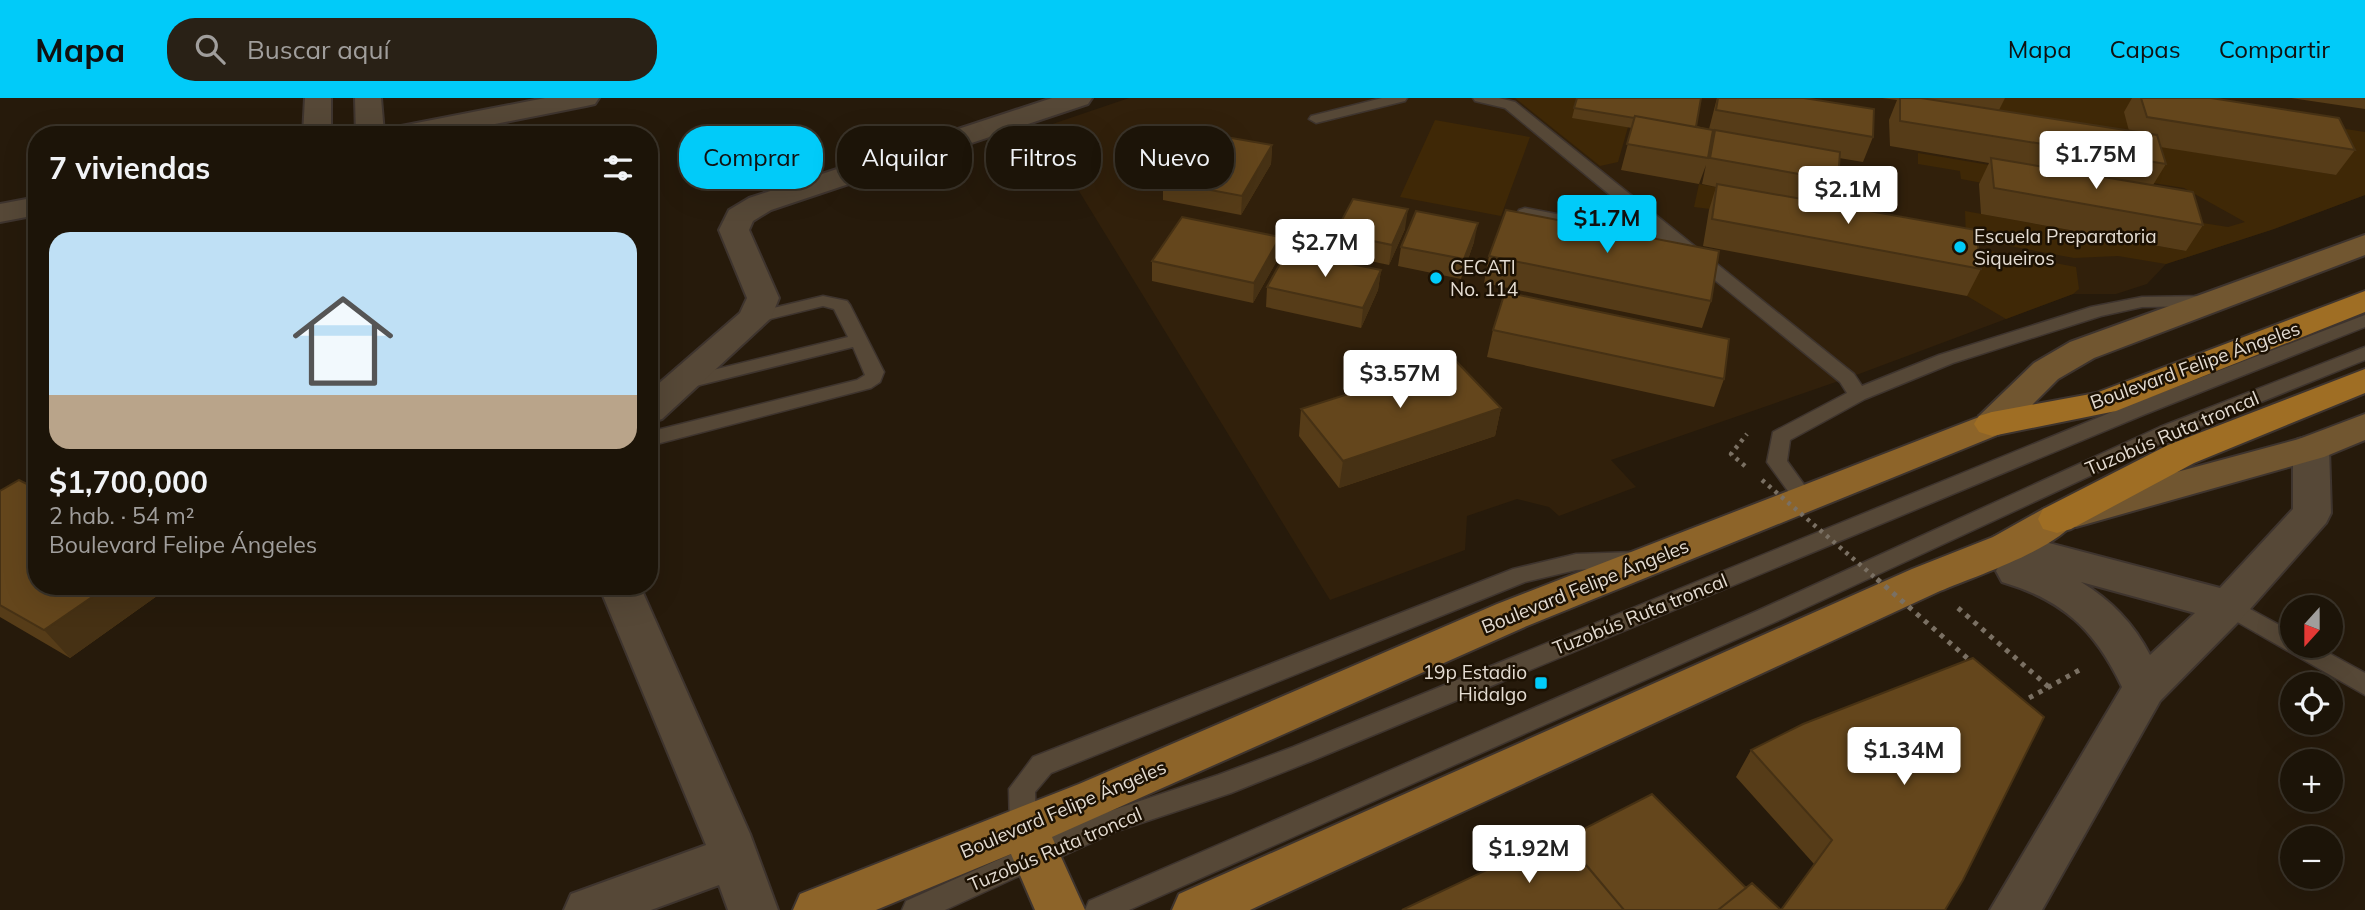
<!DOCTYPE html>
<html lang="es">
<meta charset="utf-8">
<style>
body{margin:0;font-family:Mulish,sans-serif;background:#292116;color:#f1f3f6;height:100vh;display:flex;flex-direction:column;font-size:26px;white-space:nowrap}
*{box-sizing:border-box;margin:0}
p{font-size:23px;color:#a09e9c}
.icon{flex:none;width:38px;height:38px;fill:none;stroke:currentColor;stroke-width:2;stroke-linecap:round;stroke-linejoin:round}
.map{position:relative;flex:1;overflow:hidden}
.details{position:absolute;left:28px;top:28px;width:630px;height:469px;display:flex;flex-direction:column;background:#1c1408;border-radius:28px;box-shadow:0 7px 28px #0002,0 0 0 2px #3a3329}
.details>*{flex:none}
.hud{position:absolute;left:679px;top:28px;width:665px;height:63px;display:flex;gap:14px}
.needle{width:46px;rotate:201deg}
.controls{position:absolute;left:2280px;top:497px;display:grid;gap:14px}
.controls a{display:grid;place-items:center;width:63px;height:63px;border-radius:50%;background:#1c1408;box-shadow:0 7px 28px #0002,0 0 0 2px #3a3329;font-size:35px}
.price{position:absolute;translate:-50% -60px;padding:0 16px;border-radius:7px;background:#fff;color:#222;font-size:23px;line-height:46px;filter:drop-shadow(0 2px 4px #0008)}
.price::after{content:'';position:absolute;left:50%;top:42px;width:21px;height:16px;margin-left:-10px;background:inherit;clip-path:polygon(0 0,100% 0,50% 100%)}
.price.active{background:#01cbf9;color:#111}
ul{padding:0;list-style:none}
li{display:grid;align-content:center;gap:14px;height:371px;padding:0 21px}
li span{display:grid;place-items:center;height:217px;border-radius:21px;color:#555}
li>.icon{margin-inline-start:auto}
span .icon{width:126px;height:126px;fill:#fffc;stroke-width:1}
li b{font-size:30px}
h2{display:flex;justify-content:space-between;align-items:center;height:84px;padding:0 21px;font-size:30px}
.chip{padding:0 24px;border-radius:28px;background:#1c1408;box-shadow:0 7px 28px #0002,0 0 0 2px #3a3329;font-size:24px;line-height:63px}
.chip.active{background:#01cbf9;color:#111}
header{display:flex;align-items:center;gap:42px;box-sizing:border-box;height:98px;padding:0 35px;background:#01cbf9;color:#111}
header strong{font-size:33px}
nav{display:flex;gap:38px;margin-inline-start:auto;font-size:24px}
.search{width:490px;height:63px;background:#292116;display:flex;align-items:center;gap:18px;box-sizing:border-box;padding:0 24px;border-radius:28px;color:#a09e9c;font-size:26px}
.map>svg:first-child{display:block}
.built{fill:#31200b}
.green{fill:#3f2806}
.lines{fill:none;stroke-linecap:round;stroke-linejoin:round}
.service-casing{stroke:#3e342e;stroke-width:3}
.minor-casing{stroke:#3e342e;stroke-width:4}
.secondary-casing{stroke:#3e342e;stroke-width:4}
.primary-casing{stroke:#3e342e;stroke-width:4}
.trunk-casing{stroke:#3e342e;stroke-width:4}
.path-far1{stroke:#7a7063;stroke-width:4.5;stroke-dasharray:3.5 5;stroke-linecap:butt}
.path{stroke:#7a7063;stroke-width:5;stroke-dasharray:4.5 6;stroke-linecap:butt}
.service{fill:#564837;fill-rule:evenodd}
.minor{fill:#564837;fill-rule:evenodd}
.secondary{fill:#715630;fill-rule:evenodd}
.primary{fill:#8d6429;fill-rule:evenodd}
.trunk{fill:#9f6e24;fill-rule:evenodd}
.path-bridge-far1{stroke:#7a7063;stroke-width:4.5;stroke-dasharray:3.5 5;stroke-linecap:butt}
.path-bridge{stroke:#7a7063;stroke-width:5;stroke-dasharray:4.5 6;stroke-linecap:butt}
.wall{fill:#563c18;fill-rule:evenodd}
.shaded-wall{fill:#463114}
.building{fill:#64461c;stroke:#463114;stroke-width:2}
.poi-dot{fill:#01cbf9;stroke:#1c1103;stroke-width:2.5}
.labels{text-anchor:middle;stroke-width:5;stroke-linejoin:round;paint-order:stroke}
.poi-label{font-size:19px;fill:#e4dcd2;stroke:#1c1103;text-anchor:start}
.street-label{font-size:19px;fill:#e4dcd2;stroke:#1c1103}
</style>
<header>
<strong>Mapa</strong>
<div class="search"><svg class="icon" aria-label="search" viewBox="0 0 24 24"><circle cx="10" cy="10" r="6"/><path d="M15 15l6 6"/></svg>Buscar aquí</div>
<nav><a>Mapa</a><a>Capas</a><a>Compartir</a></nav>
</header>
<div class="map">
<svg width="2365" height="812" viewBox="0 0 2365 812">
<rect width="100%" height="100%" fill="#261a0b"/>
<path class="built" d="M1129,0H2365V97L2274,131L2166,166L2147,186L2116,196H2073L1859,276L1611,362L1636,389L1559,418L1549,409L1517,401L1467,418L1465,452L1330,502L1074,85L1023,36Z"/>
<path class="green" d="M1515,0H1578L1628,29L1618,64L1600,68Z
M1994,0H2150L2133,44L2336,77L2185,6L2365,34V97L2274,131L2166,166L2118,158L2074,160L1966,140L1965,113L2186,153L2177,121L2228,129L2245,124L2184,90L2147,84L1996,19Z
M1435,22L1530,39L1501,118L1400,99Z
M1918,55L2145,93L2020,92L1961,81L1960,73L1918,66Z
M1829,80L1867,87L1866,130L1694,109L1699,86L1827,110Z
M1948,145L2076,169L2079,191L2073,196L2006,221L1967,198L1963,159Z"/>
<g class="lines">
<defs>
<path id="service" d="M1382,0H1407L1405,3L1316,25L1309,21L1311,18Z
M1473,0H1499L1515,4L1854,276L1862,288L1939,257L2091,209L2142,199L2209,198L2218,203L2209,208L2142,209L2101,218L1953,265L1865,301L1790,342L1787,363L1813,399L1810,404L1803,406L1796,404L1767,364L1773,334L1847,295L1840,284L1673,148L1519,118L1517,115L1519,112L1525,110L1656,135L1505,10L1475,3Z
M823,198L847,203L850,207L884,274L880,284L871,290L649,348V334L857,282L865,277L853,249L680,292L673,290L670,286L673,282L680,280L848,239L834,211L823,208L754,225L745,220L748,216Z
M2365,217V229L2143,317L1311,663L1231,695L1117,733L945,812H902L906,803L1101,716L1218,677L1293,649L2129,307Z
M2365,249V262L2174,339L1773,525L1129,812H1085L1089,803L1757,513L2160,329Z
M1635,454L1643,456L1646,462L1643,468L1576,472L1525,484L1051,675L1035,694L1036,729L1032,737L1023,741L1014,737L1010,729L1009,691L1033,659L1513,471L1576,456Z
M2228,499L2292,534V548H2316L2365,575V597L2220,514L2217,508L2220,502Z"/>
<path id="minor" d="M305,0H331V37H303Z
M355,0H381L384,35L386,31L396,29L545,0H599L595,6L586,8L440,37H356Z
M1052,0H1092L1088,6L771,112L753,123L749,132L779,200L771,220L662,321L649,325V294L740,215L747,200L719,132L729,112L749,100Z
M37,99V117L0,124V106Z
M2311,338L2324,341L2329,350L2331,415L2326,425L2243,519L2160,603L2042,812H1990L2122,589C2095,532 2063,502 2002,484L1996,473L2002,462L1993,459L1987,449L1993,439L2007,434L2220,490L2293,411V350L2298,341ZM2081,484L2195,515L2150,557C2134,526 2111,502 2081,484Z
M599,488H640L750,736L778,812H728L719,787L651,812H564L571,796L706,747Z"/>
<path id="secondary" d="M2365,137V157L2094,260L2058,281L2005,334L1992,338L1979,334L1974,326L1979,318L2034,265L2070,244Z
M2365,316V342L2324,359L2076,429L2062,425L2057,415L2062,405L2299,341Z"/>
<path id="primary" d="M1992,314L2005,318L2010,326L2005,334L1527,528L1052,739L1085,812H1035L1011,756L876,812H793L800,796L1079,686L1497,506Z
M2057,407L2071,411L2076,421C2060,450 1973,479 1940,493L1250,812H1172L1179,796L1912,471L1993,439L2043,411Z"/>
<path id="trunk" d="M2365,193V214L2116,313L1992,338L1979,334L1974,326L1979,318L1992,314L2096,295Z
M2365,271V295L2194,365L2071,431L2057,435L2043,431L2038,421L2043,411L2168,347Z"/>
</defs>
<use href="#service" class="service-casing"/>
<use href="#minor" class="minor-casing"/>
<use href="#secondary" class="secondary-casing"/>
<use href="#primary" class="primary-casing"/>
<use href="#trunk" class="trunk-casing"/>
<path class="path-far1" d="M1745,368L1731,356L1747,336"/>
<path class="path" d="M1958,510L2050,590
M2020,605L2083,570"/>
<use href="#service" class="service"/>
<use href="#minor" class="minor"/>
<use href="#secondary" class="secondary"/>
<use href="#primary" class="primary"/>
<use href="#trunk" class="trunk"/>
<path class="path-bridge-far1" d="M1762,382L1879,483"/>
<path class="path-bridge" d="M1877,481L1974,566"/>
</g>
<path class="wall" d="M1577,0L1709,31L1717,0H1804L1873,39L1863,64L1839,60L1838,83L1829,106L1981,171L1967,198L1703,148L1709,112L1716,89L1702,86L1706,67L1699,86L1621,72L1632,30L1572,20ZM1712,38H1714L1709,53Z
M1882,0H2005L1999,12L2129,33L2124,14L2132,0H2211L2355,52L2336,77L2160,49L2166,66L2153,87L2203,127L2186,153L1981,116L1979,86L1989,65L1890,48L1889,22L1897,2Z
M2291,0H2365V11Z
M1272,47L1271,66L1241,117L1163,102V83Z
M1405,131L1389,167L1333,155L1335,135Z
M1474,144L1461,181L1398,168L1401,149Z
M1489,158L1711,203L1702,230L1484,185Z
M1279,159L1253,205L1152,183V163Z
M1381,172L1378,192L1361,230L1266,209L1267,189Z
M1493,232L1724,281L1714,309L1487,259Z
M1501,310L1495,338L1339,390L1299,338L1301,311Z
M0,393L37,488H171L70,560L0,519Z
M1751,652L1945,812L1814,766L1736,679Z"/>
<path class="shaded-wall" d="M1272,47L1271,66L1241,117L1242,98Z
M1408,111L1405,131L1389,167L1392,147Z
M1478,125L1474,144L1461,181L1464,161Z
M1280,139L1279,159L1253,205L1254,185Z
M1381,172L1378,192L1361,230L1363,210Z
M1501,310L1495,338L1339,390L1343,363Z
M108,488H171L70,560L44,532Z"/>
<path class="building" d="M1577,0H1701L1696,29L1635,18L1634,20L1574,10Z
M1718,0H1804L1874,11L1873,39L1716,12Z
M1900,0H1921L2157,37L2166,66L1900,23Z
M2141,0H2211L2339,20L2355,52L2147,19Z
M1635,18L1713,32L1708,60L1627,46Z
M1715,32L1840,54L1838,83L1710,60Z
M1197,34L1272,47L1242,98L1163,83Z
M1991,60L2193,94L2203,127L1994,90Z
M1717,86L1976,132L1981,171L1712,121Z
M1353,101L1408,111L1392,147L1335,135Z
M1506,112L1719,153L1711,203L1489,158Z
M1416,113L1478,125L1464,161L1401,149Z
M1182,119L1280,139L1254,185L1152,163Z
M1287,153L1381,172L1363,210L1267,189Z
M1505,194L1729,241L1724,281L1493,232Z
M1455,262L1501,310L1343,363L1301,311Z
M19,382L37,391V488H108L44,532L0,507V393Z
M1973,560L2044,619L1963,782L1945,812H1781L1832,742L1751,652L1803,626Z
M1652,696L1746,790L1718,812H1624L1564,741Z
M1561,737L1624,812H1402Z
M1752,785L1781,812H1718Z"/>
<g class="poi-dot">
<circle cx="1960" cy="149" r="7"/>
<circle cx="1436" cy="180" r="7"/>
<rect x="1534" y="578" width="14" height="14" rx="3.5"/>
</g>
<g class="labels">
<g class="poi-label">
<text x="1974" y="145">Escuela Preparatoria<tspan x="1974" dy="22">Siqueiros</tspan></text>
<text x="1450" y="176">CECATI<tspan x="1450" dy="22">No. 114</tspan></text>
<text x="1527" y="581" text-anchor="end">19p Estadio<tspan x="1527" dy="22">Hidalgo</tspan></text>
</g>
<g class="street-label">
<text transform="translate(2195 267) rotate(-20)" y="7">Boulevard Felipe Ángeles</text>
<text transform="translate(2172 335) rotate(-23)" y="7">Tuzobús Ruta troncal</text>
<text transform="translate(1585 488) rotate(-22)" y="7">Boulevard Felipe Ángeles</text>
<text transform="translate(1640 516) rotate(-22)" y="7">Tuzobús Ruta troncal</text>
<text transform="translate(1063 711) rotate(-23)" y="7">Boulevard Felipe Ángeles</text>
<text transform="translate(1055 751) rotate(-23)" y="7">Tuzobús Ruta troncal</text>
</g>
</g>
</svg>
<div class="controls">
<a><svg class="needle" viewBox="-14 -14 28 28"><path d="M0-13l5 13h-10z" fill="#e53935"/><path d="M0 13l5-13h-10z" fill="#a09e9c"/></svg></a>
<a><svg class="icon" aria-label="locate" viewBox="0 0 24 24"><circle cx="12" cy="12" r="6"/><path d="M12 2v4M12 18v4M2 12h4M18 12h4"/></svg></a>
<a>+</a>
<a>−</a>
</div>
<b class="price" style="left:2096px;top:93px">$1.75M</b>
<b class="price" style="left:1848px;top:128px">$2.1M</b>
<b class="price active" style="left:1607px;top:157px">$1.7M</b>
<b class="price" style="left:1325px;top:181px">$2.7M</b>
<b class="price" style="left:1400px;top:312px">$3.57M</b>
<b class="price" style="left:1904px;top:689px">$1.34M</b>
<b class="price" style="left:1529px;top:787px">$1.92M</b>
<div class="hud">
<a class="chip active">Comprar</a>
<a class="chip">Alquilar</a>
<a class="chip">Filtros</a>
<a class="chip">Nuevo</a>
</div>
<section class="details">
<h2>7 viviendas<svg class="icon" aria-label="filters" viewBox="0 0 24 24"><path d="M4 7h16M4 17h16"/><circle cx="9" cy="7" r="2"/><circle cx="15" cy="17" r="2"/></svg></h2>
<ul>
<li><span style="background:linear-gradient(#bfe0f5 75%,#b9a48a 0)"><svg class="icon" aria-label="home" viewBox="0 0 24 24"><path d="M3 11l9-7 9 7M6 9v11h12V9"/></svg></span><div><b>$1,700,000</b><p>2 hab. · 54 m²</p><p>Boulevard Felipe Ángeles</p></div></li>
</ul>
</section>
</div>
